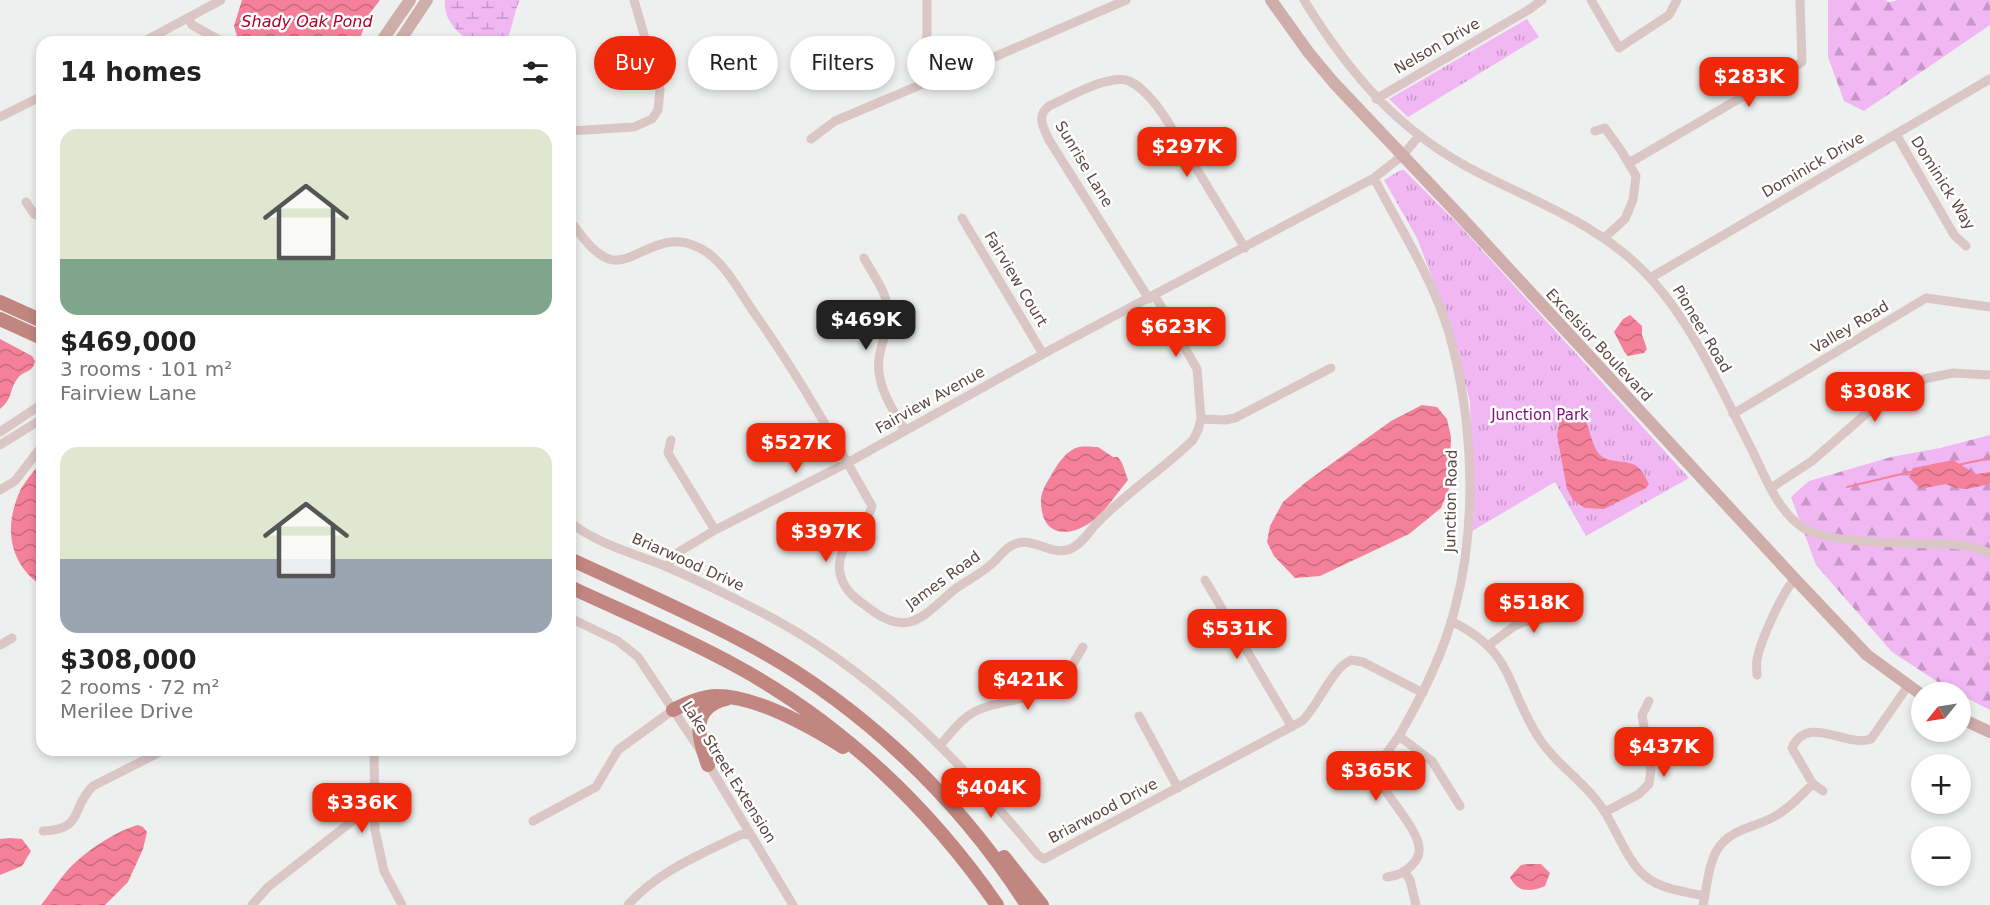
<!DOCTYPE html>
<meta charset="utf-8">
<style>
body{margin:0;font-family:"DejaVu Sans",sans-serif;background:#f6f6f6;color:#222;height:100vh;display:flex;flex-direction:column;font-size:22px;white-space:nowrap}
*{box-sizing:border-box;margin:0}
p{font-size:20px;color:#767676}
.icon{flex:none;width:33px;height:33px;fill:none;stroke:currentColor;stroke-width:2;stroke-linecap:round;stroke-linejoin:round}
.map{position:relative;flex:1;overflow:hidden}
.sheet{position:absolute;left:36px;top:36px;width:540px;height:720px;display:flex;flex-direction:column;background:#fff;border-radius:18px;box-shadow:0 3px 9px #0003}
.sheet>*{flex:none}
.guide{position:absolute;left:594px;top:36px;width:570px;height:54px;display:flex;gap:12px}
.needle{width:39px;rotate:240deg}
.buttons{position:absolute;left:1911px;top:682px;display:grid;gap:12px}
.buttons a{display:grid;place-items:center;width:60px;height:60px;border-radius:50%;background:#fff;box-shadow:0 3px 9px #0003;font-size:30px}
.price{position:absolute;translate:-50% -51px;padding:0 14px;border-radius:12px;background:#ef2809;color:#fff;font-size:20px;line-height:39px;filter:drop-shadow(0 2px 3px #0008)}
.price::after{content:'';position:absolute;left:50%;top:36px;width:18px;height:14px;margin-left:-9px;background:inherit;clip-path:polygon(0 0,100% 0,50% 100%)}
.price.active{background:#222;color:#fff}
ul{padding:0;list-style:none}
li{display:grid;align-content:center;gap:12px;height:318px;padding:0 24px}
li span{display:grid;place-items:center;height:186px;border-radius:18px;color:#555}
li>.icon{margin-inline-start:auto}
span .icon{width:108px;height:108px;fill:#fffc;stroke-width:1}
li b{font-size:26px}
h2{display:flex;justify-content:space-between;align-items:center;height:72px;padding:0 24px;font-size:26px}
.pill{padding:0 21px;border-radius:27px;background:#fff;box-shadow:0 3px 9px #0003;font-size:21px;line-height:54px}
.pill.active{background:#ef2809;color:#fff}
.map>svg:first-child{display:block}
.grass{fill:url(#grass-tufts)}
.forest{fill:url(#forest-firs)}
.wetland{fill:url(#wetland-marsh)}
.water{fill:url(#water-waves)}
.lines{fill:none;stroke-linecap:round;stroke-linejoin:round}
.stream{stroke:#f48099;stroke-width:2}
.minor{stroke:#d9c6c5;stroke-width:9}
.major{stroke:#cfadaa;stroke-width:12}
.highway{stroke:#c18680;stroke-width:14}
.labels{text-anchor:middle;stroke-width:5;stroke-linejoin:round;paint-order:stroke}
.street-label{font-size:15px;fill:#5d4544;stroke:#fff}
.park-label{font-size:15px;fill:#840e7c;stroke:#fff}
.water-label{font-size:16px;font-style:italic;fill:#b40027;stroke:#fff}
</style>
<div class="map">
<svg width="1990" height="905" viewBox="0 0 1990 905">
<defs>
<pattern id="grass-tufts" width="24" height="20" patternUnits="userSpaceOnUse" patternTransform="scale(1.5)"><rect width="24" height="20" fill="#f0b7f3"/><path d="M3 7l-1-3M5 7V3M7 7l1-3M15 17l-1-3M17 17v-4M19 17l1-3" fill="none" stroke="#c697c6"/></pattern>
<pattern id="forest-firs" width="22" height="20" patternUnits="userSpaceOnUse" patternTransform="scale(1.5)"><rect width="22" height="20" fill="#f0b7f3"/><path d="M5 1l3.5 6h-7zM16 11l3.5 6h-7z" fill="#c697c6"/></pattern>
<pattern id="wetland-marsh" width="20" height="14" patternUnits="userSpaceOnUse" patternTransform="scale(1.5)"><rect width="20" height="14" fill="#f0b7f3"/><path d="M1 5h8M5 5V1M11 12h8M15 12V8" fill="none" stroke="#c697c6"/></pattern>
<pattern id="water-waves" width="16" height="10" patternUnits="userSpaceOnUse" patternTransform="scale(1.5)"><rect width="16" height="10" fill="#f48099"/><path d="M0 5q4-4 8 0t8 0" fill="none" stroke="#c96b7e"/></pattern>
</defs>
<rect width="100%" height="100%" fill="#edf0ef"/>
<path class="grass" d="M1527,19L1539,37L1408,117L1389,99Z
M1401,170H1404L1460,226L1689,478L1586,536L1555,482L1472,531L1474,511L1470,402L1448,319L1417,238L1384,180Z"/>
<path class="forest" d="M1828,0H1885L1889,2L1898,0H1990V25L1864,111L1844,101L1828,57Z
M1990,435V710L1961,695L1960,693L1944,686L1892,652L1816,565L1791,497L1809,481L1891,457L1940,448Z"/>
<path class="wetland" d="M445,0H520C513,13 513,30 505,42H471C456,32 443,18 445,0Z"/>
<path class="water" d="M242,0H380L367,17L359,42H246L237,36L234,26Z
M1630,315L1642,326V335L1647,349L1644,353L1628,356L1625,353L1614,332L1623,319Z
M0,339L32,356L35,361C33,373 24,370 18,378C9,389 13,399 0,409Z
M1422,405L1437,407L1447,419L1451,437L1449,489L1441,508L1409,534L1320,576L1295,578L1274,556L1267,542L1270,526L1283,502L1306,482L1391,421Z
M1570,410L1580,411C1590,423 1590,443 1599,454C1609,465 1629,458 1639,468C1643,472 1646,479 1649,484L1646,488L1604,509L1585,508L1573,500L1567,489L1557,435L1560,420Z
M1098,447L1113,457H1118L1122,463L1128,480C1117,493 1108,508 1095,519C1072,538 1041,539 1041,501C1041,490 1048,481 1053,472C1059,462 1067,450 1079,447C1085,446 1092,447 1098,447Z
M1953,460L1976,474L1990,472V484L1967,489L1955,488L1946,484L1920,489L1909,477L1913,468Z
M42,461V586C8,563 4,526 20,491C23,484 37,467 42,461Z
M138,825L143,827L147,832L143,849L128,882L105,905H41C50,894 58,881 67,871C83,853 115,831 138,825Z
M10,838L22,839L31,851L22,866L0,875V839Z
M1528,864H1541L1550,873L1545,886C1531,892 1517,893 1510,877L1521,865Z"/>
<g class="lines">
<path class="stream" d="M1958,465L1990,458
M1847,487L1914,471"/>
<path class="minor" d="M1304,0C1350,75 1400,133 1479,173C1540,204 1605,227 1652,280C1696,329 1723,394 1753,452C1765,477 1778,511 1802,527C1828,545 1914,543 1949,544L1968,546L1990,553
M1591,0L1619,48L1669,15L1677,0
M188,18L192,25L223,42
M143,42L221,0
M920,85L927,34V0
M1376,99L1530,9L1542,0
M0,117L42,96
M570,131L634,127L652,119L658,110L660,90L634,0
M1595,131L1605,128L1622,152L1636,176L1633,200L1625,219L1604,238
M1896,134L1954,235L1966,246
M811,139L835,121L920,85L969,68L1126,0
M1629,163L1802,62L1800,0
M1374,178C1400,228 1433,279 1449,333C1473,418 1478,522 1455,608C1444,653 1422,696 1399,736L1432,761L1460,806
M26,202L34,214L42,217
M962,218L1043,354
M570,221C581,234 592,253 609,259C635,268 663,221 708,253C727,267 740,292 753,311C797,373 834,439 872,506L870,512C854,532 829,557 844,584C849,595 861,602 870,609C909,639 925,614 955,589C966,581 979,575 989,566C998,560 1003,549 1013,545C1032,535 1051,557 1070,549C1081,545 1089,532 1096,524C1126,493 1162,470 1193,440L1198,430L1201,419L1197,369L1155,296
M864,258C873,275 888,293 888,313C889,333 876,351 879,372C881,393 895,413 905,431
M1650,278L1990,79
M1149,299L1049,140C1043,127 1036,116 1049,106C1067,98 1110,73 1129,81C1145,88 1159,108 1168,122L1245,248
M1733,414L1926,298L1990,307
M1201,419L1225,420L1235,418L1331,368
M0,432L42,404
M671,440L668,453L715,530
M0,445L42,419
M1771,488L1812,461L1868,412L1924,379L1953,373L1990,375
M0,490L15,481L42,446
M570,522C597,544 633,553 665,566C695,579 726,594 755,609C871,667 957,757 1038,855L1044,859L1302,721C1319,705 1331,669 1351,660L1363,662L1423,693
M666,567L677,553L715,530L849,462L1052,349L1374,178L1403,155L1419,136
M1205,580L1292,727
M570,618L618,641L638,657L698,747L793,905
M1451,621C1514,652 1505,683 1537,735C1555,765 1588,783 1606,814C1617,832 1629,863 1645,876C1660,889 1686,892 1705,896
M0,645L12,638
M1489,645L1513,627L1524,622L1575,614
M1757,675C1757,670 1756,665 1757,660C1760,642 1782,592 1795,579
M1139,716L1178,788
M941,744C952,732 962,717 978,710C1004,698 1037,702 1060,681C1069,673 1076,658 1083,647
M374,750L375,830L384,871L402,905
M1823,791L1813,784L1792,748C1808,713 1846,748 1871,739L1908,686
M1605,812L1639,794L1649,784L1651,770L1642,715L1649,701
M533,821L596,787L618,750L673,710
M43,831C85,829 70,808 93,786L164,750
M1404,871L1410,880L1416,905
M1387,877C1396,876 1406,872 1412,865C1416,861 1420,855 1419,848C1419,831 1388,798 1379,780C1378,761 1388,751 1399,736
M252,905L268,887L374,804
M628,905C658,871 700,855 740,835L749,833
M1703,905C1707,887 1708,866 1717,850C1731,827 1757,828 1777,815C1791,807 1802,794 1813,784"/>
<path class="major" d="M1271,0L1309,53L1334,83L1460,216L1795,579L1867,655L1922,695
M381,42L410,0
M399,42L427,0
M1960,718L1990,732"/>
<path class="highway" d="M0,302L42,321
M0,319L42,338
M570,559C626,585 684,610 739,639C856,700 956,794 1027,905
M570,587C626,613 684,637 738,667C842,724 930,808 997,905
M673,710C687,703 702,696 717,696C756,696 811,727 843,747
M708,765C698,738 689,708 726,699
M1004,857L1042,905"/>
</g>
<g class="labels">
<g class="street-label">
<text transform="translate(1437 46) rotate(-30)" y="5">Nelson Drive</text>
<text transform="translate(1084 164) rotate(59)" y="5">Sunrise Lane</text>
<text transform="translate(1813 165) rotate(-30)" y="5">Dominick Drive</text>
<text transform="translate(1943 183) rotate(58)" y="5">Dominick Way</text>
<text transform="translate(1016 279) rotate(59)" y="5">Fairview Court</text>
<text transform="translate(1850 327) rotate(-31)" y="5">Valley Road</text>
<text transform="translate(1702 329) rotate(59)" y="5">Pioneer Road</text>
<text transform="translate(1599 345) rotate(47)" y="5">Excelsior Boulevard</text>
<text transform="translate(930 400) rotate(-29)" y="5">Fairview Avenue</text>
<text transform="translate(1451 501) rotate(-89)" y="5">Junction Road</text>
<text transform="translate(688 562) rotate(24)" y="5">Briarwood Drive</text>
<text transform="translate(943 580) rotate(-36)" y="5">James Road</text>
<text transform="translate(729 772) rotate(58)" y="5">Lake Street Extension</text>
<text transform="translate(1103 811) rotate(-28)" y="5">Briarwood Drive</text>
</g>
<g class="park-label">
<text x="1540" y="420">Junction Park</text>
</g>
<g class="water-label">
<text x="307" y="27">Shady Oak Pond</text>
</g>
</g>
</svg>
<div class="buttons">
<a><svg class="needle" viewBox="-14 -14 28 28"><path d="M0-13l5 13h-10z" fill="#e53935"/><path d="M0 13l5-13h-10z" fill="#767676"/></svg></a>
<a>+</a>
<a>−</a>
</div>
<b class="price" style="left:1749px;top:108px">$283K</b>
<b class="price" style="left:1187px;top:178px">$297K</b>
<b class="price active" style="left:866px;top:351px">$469K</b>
<b class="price" style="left:1176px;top:358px">$623K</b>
<b class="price" style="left:1875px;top:423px">$308K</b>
<b class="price" style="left:796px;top:474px">$527K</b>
<b class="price" style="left:826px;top:563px">$397K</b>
<b class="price" style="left:1534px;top:634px">$518K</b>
<b class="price" style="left:1237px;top:660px">$531K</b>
<b class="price" style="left:1028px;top:711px">$421K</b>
<b class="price" style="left:1664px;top:778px">$437K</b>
<b class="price" style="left:1376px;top:802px">$365K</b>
<b class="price" style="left:991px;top:819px">$404K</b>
<b class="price" style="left:362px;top:834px">$336K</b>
<div class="guide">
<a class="pill active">Buy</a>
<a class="pill">Rent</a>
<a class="pill">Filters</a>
<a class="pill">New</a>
</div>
<section class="sheet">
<h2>14 homes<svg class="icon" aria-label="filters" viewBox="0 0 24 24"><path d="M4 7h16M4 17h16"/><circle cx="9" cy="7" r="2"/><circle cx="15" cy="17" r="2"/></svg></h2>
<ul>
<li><span style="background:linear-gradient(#dfe7d0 70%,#7fa58c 0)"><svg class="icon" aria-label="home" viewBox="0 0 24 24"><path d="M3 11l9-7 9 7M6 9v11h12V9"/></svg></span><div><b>$469,000</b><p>3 rooms · 101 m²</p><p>Fairview Lane</p></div></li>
<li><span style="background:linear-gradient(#dfe7d0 60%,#9aa5b1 0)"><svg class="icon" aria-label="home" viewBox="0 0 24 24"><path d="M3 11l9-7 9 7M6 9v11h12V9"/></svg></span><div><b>$308,000</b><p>2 rooms · 72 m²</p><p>Merilee Drive</p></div></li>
</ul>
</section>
</div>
